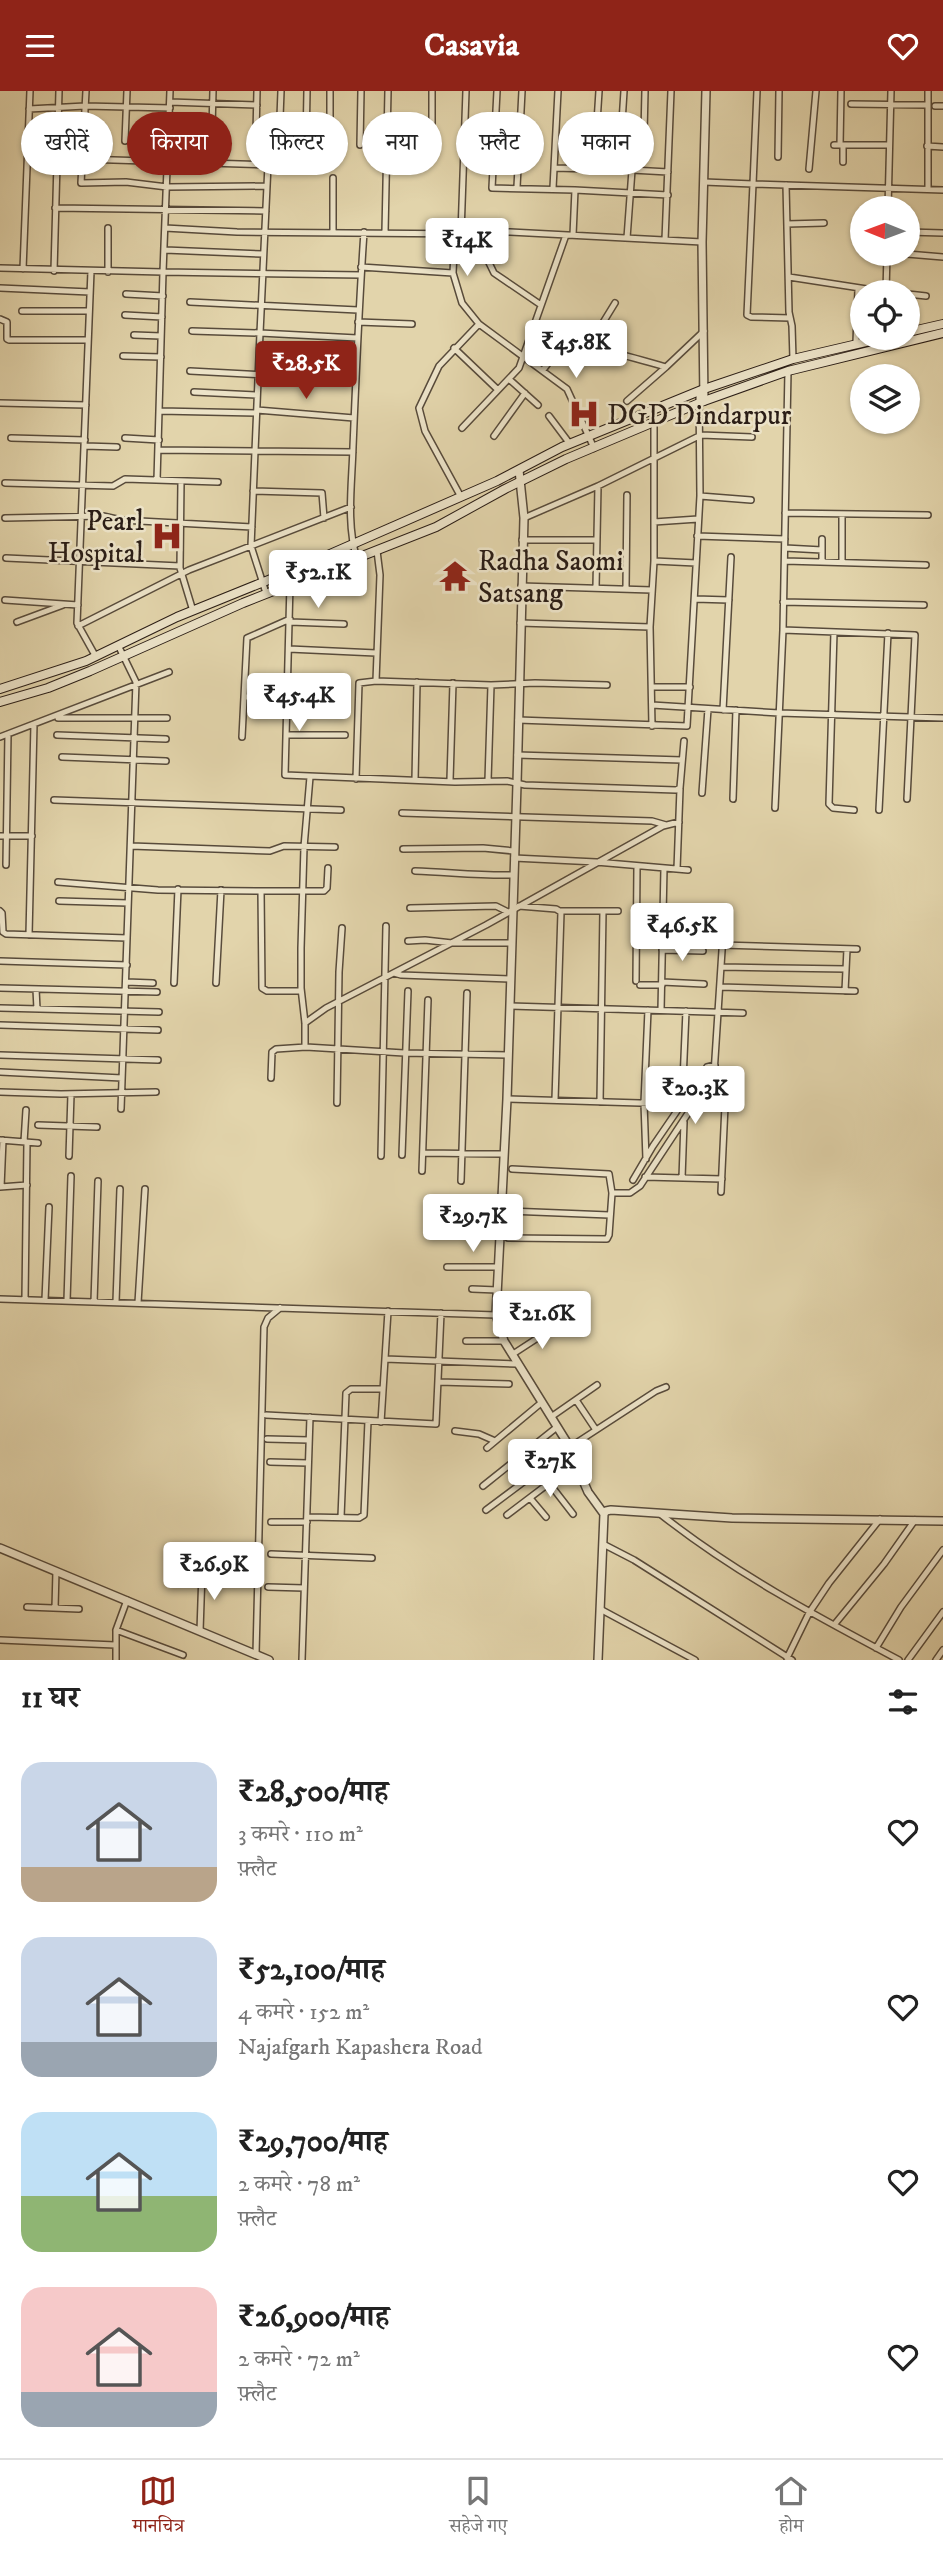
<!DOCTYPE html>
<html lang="hi">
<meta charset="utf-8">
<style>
body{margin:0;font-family:"IM FELL DW Pica","Noto Serif Devanagari",serif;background:#f2f2f2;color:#222;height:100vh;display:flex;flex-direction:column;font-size:26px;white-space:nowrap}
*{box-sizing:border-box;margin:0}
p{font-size:23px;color:#767676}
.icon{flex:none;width:38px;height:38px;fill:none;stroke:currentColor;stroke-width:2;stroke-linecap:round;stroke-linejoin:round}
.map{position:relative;height:1569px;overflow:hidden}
.panel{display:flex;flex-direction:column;background:#fff;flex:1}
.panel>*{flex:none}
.banner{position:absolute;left:21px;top:21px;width:901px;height:63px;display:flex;gap:14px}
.needle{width:46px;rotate:271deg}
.controls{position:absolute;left:850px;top:105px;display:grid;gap:14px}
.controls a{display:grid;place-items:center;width:70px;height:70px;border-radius:50%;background:#fff;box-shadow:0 2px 5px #0004;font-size:35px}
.price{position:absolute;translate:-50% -60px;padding:0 16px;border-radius:7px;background:#fff;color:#222;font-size:23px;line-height:46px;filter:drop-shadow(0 2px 4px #0008)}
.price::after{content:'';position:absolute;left:50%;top:42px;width:21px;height:16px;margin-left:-10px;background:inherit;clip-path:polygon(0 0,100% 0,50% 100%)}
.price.selected{background:#8f2418;color:#fff}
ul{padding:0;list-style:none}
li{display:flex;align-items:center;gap:21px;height:175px;padding:0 21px}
li span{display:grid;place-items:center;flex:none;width:196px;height:140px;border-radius:21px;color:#555}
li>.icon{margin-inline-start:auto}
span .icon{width:84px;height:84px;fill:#fffc;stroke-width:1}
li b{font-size:30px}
h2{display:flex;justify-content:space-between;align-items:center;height:84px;padding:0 21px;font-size:30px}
.chip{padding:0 24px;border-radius:32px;background:#fff;box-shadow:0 2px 5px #0004;font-size:24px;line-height:63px}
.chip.selected{background:#8f2418;color:#fff}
header{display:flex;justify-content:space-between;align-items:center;height:91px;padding:0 21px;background:#8f2418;color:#fff;font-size:32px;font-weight:700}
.dock{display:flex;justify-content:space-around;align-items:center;height:98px;border-top:2px solid #e0e0e0;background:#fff;font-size:19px;color:#767676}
.dock a{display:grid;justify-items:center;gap:4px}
.dock .selected{color:#8f2418}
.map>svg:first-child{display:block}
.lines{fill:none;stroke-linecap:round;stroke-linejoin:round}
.minor-casing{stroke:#584b3b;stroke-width:8}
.tertiary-casing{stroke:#584b3b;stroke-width:10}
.secondary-casing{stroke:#2a1d16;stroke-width:10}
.minor{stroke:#ece3c8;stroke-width:5}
.tertiary{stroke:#ece3c8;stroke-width:7}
.secondary{stroke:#ece3c8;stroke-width:8}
.labels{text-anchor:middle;stroke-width:5;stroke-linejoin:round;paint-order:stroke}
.poi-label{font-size:28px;fill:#2a1d16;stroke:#ece3c8;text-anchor:start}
</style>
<header><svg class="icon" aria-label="menu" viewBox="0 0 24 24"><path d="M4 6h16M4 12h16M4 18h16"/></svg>Casavia<svg class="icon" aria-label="heart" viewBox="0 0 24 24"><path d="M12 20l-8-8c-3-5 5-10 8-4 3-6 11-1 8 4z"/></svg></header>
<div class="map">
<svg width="943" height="1569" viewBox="0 0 943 1569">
<rect width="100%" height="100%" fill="#e2d4ab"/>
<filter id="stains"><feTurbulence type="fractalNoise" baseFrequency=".00286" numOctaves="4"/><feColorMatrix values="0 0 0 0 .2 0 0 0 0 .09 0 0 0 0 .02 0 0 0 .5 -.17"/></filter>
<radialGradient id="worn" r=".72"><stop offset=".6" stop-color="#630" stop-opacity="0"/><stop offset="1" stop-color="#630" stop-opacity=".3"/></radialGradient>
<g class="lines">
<defs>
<path id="minor" d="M86,0L81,92L126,91L167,96L267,95
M497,0L492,97L575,99L573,144
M170,11L257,14
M851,13L928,14
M935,15H943
M29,18L85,15L170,17
M432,32V0
M212,37L213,0
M256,43L257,0
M644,43L645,0
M125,50L127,0
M330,51V0
M279,52L281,0
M306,53L307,0
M360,54L361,0
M834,54H889
M840,54L841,0
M927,55L943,56
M778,66L779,0
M82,68L268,74L260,242L357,247
M843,71V54
M554,77L632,79L627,147
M594,78L599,0
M619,78L624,0
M809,78L816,0
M632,79L668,81
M704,91L753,93L757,0
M786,94L789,221L792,235L793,268
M517,96L522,0
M553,97L558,0
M928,98V0
M575,99L668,104
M55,117L266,120
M888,117L891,0
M787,133L824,132
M165,137L237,141L475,143L510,141L702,151
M333,141V87
M385,141L388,0
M908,141L943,142
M455,142L453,182L462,212L479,233L567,298L594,357
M461,142L466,0
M475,143L494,182L541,214
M665,149L671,0
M165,159L263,163
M907,163L943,166
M361,176L453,182
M0,177L163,181L170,0
M23,178L30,0
M54,180L59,0
M91,180L77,532L96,566
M108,181V137
M789,186L886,201
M0,197L90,201
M886,201L887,163
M126,203L163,205
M908,203L926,205
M190,211L358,219
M22,220H89
M125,224L162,226
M790,227L751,226L747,224L753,93L943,99
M0,228L7,231V248L9,249H88
M358,231L412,233
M192,240L260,242L251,455L266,502
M134,244L161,245
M856,252L858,198
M588,256L615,212
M454,257L497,298
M123,265L161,266
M543,279C548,273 554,262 562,258C577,248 646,271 666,276L704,240
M190,280L355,289
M509,288L538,314
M194,301L257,304
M627,310L666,276
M0,312L86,314
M257,319L354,327
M160,320L256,322
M549,325L570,353
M462,337L519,277L566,144
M494,345L525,302
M11,347L85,349
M125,347L159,349
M85,355L117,356
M158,359L353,361
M157,389L163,181L361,184
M181,390L180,477L193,520
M5,392L113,395L125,388L218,391
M598,395L701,344L752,346
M253,400L322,402L324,427
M700,405L751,409
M461,406L425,340L419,317L439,275L479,233
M785,422L928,424
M5,427L103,425L121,429L252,436
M524,427L598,395L596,497
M654,431L698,428
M697,445L785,448
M522,449H597
M785,457L822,459
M377,460L380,484L376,590L491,594L535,592L607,594
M6,467L180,475
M357,468C346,433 352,393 353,356C356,284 359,213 364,141
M654,470L696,472
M785,470L926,474
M822,471V448
M842,471V423
M290,493L285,684L455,691L507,690L525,694L676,699L680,697L684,650
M521,495L652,499
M626,497L627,404
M695,508L729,509
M5,509L78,514
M783,511L924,514
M17,531L63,514
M290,531L344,533
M520,532L650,536
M78,535L189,479L351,416
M783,539L915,544L907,708
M834,541L829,713L833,717L854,719
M118,554L136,591L121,1018
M289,558L376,562
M652,596H690
M287,599L338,601
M244,606H287
M652,614L779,622L943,627
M723,619L731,466
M58,627H167
M518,629L687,635L700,405L699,300
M652,635L650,536L654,470V332
M57,644L166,648
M286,644H345
M0,646L169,581
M242,646L247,547L290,528
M517,664L682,669
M62,666L166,670
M356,688L359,592L376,590
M415,689L417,591
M450,689L453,592
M488,690L491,594
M702,702L708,618
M733,708L736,619
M54,709L341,719
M775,717L783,539L788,280
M879,719L888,542
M402,722L652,730L666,734
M0,745H32
M131,755L270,760L284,755L335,756
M403,758L483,757L514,760
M514,767L596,771L688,779
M6,774L8,643
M677,778L680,698
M415,780C448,781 480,785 513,784
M58,791L158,799L261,800L262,897L267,900H301
M261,800H324L327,797L328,777
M59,810L128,812
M519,815L556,818L561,821L555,1009
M410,817L496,815L508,821
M0,820L2,822L3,841L6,843L127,847
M560,820H618
M29,844L34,633
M408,850L425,849L452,852H511
M722,854L857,858
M662,859L703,860
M0,870L127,874
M721,876L846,878
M394,882L401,884L510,888
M636,890L637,775
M126,891L153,892
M662,891L704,893
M174,892L178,798
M216,892L221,799
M640,894H662
M720,896L855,900
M0,897L157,901
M36,898L37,918
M845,900L847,858
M510,915L743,922
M0,917L159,921
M661,919L664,777
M686,920L683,990L696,992
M305,932L326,917L486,834L663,735L679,731
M0,934L158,939
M305,956V932L301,897V857L304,756L310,686
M0,964L158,969
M0,981L122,987
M271,987L272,961L276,958L306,956L404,962L508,964
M0,1001L61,1003L156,1001
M507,1008L739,1015
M600,1011L603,820
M337,1012L339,881L342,837
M38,1034L97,1036
M0,1049L38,1052
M24,1051L26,1019
M423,1062L503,1063
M402,1064L408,900
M69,1065L71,1003
M381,1065L386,835
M646,1068L644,1012L648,919
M422,1080L428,909
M645,1086L722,1088
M682,1087L684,1031
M633,1089L653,1055L707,976L715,974
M461,1090L467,902
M0,1096L27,1094
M1,1096L3,1049
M721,1101L725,1015
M612,1102H630L640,1095L714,983L723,844
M509,1120L609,1124
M508,1147L607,1148L609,1144L612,1102L609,1083L512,1078
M447,1176H498
M472,1198L497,1199
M0,1208L496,1224
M25,1208L27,1051
M45,1209L49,1116
M67,1210L71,1085
M94,1211L98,1090
M116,1211L120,1098
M138,1212L145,1098
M466,1250H504
M513,1263L556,1235
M385,1268L517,1273
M439,1291L509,1293
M576,1309L596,1339
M266,1324L436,1333L441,1222
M551,1326L597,1294
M381,1331L388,1220
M455,1340L479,1343L495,1350
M267,1348L309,1349
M487,1357L541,1312
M270,1371L308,1372
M549,1392L573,1423
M483,1395L557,1336
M530,1407L546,1426
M486,1419L570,1356L656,1300L666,1296
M659,1422C733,1481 816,1525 899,1569
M507,1424L577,1371
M307,1426L359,1427L364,1424L368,1330
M341,1426L346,1302L351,1298H383
M271,1431H307
M603,1453L634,1469L792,1569
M271,1463L372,1467
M268,1496L304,1497
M27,1516L79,1518
M55,1517L56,1480
M600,1518L695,1569
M834,1534L884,1473L915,1429
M116,1539L183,1564
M200,1540L202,1481
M0,1549L115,1554
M876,1557L901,1516L943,1459
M256,1563L264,1236L268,1227L280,1217
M787,1567L809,1522L829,1492L880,1428
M116,1569V1539L127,1509
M302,1569L310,1326
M908,1569L943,1521
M936,1569L943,1559"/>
<path id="tertiary" d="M704,310L702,151L706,0
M519,379L524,427L517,693L507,1008L496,1224L504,1250L566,1350L588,1401L604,1423L598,1569
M604,1423L606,1420L611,1419L732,1427L943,1430
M0,1457L269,1569"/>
<path id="secondary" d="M908,241L943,233
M0,598L86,570L177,526L298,477L497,390L562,356L704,298L793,268L883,247
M0,611L48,597L90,580L243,512L436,436L505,398L566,368L704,310L788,280L943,242"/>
</defs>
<use href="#minor" class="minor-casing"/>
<use href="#tertiary" class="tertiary-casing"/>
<use href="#secondary" class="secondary-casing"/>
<use href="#minor" class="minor"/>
<use href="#tertiary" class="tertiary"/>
<use href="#secondary" class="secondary"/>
</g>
<defs>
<symbol id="hospital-bare" viewBox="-9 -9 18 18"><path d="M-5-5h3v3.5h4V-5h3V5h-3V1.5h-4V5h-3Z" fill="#8f2418" stroke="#ece3c8" stroke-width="2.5" paint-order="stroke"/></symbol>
<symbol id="temple-bare" viewBox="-9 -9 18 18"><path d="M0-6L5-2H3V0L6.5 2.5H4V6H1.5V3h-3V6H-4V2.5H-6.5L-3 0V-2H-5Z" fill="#8f2418" stroke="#ece3c8" stroke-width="2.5" paint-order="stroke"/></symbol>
</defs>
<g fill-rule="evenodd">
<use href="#hospital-bare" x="562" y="301" width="44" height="44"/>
<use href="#hospital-bare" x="145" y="423" width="44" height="44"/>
<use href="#temple-bare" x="433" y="463" width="44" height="44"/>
</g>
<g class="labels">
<g class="poi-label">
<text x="607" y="333">DGD Dindarpur</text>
<text x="144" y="439" text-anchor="end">Pearl<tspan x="144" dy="32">Hospital</tspan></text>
<text x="478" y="479">Radha Saomi<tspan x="478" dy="32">Satsang</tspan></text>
</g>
</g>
<rect width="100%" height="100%" filter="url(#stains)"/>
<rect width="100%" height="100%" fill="url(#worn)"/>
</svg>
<div class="controls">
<a><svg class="needle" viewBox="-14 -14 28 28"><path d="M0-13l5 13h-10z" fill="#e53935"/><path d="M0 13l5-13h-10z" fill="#767676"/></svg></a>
<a><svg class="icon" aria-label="locate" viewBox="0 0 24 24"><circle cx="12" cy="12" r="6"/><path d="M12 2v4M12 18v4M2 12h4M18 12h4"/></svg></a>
<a><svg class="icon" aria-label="layers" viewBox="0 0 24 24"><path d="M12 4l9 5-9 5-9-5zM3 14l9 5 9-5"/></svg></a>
</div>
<b class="price" style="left:467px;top:187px">₹14K</b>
<b class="price" style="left:576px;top:289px">₹45.8K</b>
<b class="price selected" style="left:306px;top:310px">₹28.5K</b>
<b class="price" style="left:318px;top:519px">₹52.1K</b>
<b class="price" style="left:299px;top:642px">₹45.4K</b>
<b class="price" style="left:682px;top:872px">₹46.5K</b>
<b class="price" style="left:695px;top:1035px">₹20.3K</b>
<b class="price" style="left:473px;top:1163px">₹29.7K</b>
<b class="price" style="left:542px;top:1260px">₹21.6K</b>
<b class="price" style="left:550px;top:1408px">₹27K</b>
<b class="price" style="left:214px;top:1511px">₹26.9K</b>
<div class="banner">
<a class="chip">खरीदें</a>
<a class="chip selected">किराया</a>
<a class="chip">फ़िल्टर</a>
<a class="chip">नया</a>
<a class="chip">फ़्लैट</a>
<a class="chip">मकान</a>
</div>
</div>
<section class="panel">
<h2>11 घर<svg class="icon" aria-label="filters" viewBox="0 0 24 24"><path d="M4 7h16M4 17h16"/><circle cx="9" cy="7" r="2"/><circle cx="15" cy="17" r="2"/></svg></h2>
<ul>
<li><span style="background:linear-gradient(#c9d6e8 75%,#b9a48a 0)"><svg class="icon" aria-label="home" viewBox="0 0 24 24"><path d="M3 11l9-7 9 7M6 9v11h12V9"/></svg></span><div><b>₹28,500/माह</b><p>3 कमरे · 110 m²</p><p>फ़्लैट</p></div><svg class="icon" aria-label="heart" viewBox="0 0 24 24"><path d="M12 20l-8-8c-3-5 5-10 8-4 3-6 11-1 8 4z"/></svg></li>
<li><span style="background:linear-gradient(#c9d6e8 75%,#9aa5b1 0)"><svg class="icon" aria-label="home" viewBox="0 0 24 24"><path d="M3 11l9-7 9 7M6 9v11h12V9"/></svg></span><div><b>₹52,100/माह</b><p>4 कमरे · 152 m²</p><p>Najafgarh Kapashera Road</p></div><svg class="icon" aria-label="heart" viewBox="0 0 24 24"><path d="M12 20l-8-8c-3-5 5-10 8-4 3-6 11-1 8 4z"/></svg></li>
<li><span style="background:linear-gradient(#bfe0f5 60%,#8fb573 0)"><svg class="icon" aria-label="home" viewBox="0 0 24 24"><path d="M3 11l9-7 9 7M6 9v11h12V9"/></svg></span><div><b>₹29,700/माह</b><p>2 कमरे · 78 m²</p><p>फ़्लैट</p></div><svg class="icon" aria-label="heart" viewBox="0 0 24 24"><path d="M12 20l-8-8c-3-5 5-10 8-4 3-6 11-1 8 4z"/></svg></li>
<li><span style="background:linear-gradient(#f6c9c9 75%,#9aa5b1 0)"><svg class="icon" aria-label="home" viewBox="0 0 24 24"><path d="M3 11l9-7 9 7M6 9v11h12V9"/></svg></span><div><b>₹26,900/माह</b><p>2 कमरे · 72 m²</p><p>फ़्लैट</p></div><svg class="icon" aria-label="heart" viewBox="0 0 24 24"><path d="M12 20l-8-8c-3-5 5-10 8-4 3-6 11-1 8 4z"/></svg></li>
</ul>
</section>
<nav class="dock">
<a class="selected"><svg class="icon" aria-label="map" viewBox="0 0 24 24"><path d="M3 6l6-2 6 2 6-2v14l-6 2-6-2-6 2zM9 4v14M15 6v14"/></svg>मानचित्र</a>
<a><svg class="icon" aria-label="saved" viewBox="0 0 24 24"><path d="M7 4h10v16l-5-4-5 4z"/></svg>सहेजे गए</a>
<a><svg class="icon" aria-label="home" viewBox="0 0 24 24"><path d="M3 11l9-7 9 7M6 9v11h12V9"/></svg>होम</a>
</nav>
